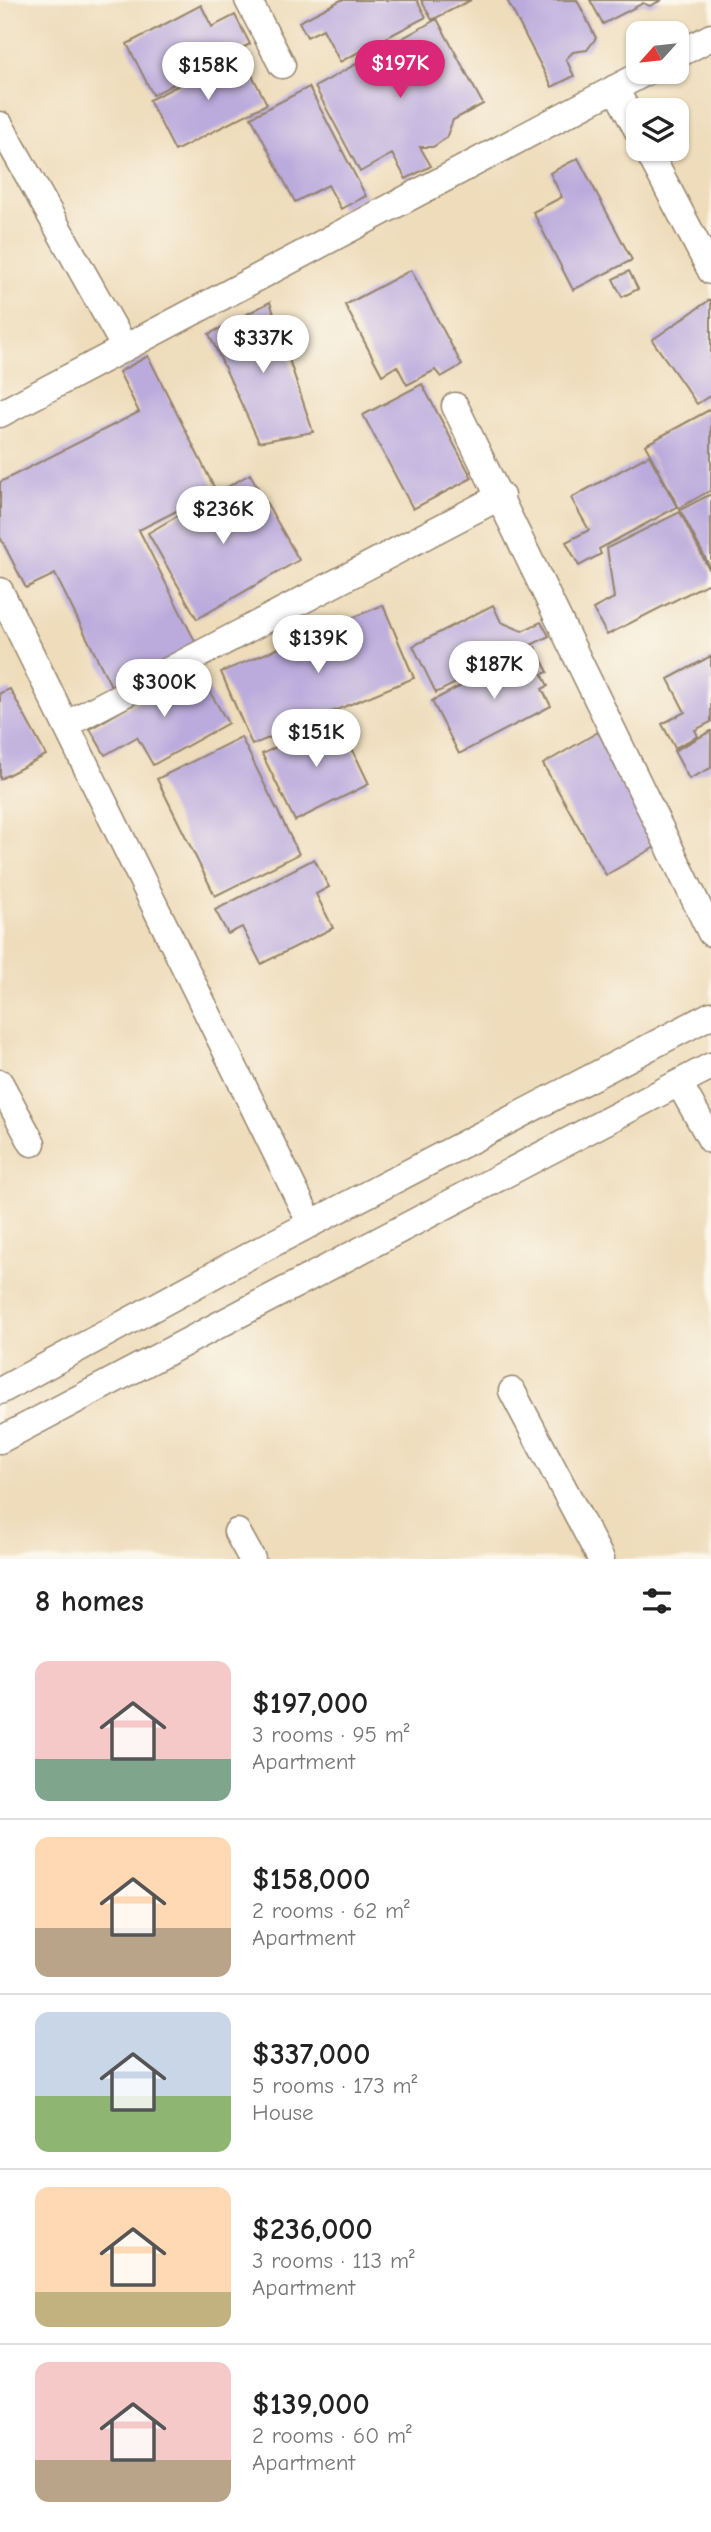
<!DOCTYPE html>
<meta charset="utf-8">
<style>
body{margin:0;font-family:"Comic Neue",sans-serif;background:#f2f2f2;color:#222;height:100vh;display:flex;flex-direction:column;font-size:26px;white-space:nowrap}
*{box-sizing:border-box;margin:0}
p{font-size:23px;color:#767676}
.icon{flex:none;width:38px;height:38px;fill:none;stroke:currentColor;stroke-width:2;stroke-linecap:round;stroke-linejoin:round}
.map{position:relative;height:1559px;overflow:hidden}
.panel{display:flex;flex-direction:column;background:#fff;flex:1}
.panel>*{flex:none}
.needle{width:46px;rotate:243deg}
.controls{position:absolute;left:626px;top:21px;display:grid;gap:14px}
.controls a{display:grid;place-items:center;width:63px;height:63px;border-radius:14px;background:#fff;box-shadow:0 2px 5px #0004;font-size:35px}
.price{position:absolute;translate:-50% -60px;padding:0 16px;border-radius:24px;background:#fff;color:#222;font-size:23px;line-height:46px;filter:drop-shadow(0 2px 4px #0008)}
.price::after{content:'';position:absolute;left:50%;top:42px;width:21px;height:16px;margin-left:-10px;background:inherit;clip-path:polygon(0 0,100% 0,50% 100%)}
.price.current{background:#db2777;color:#fff}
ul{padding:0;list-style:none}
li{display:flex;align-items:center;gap:21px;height:175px;padding:0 35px}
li+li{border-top:2px solid #e0e0e0}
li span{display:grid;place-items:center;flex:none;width:196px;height:140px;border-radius:14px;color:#555}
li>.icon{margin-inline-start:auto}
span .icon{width:84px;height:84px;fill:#fffc;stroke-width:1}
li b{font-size:30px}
h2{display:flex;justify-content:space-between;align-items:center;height:84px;padding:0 35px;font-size:30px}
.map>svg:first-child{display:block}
.building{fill:#bbabdd}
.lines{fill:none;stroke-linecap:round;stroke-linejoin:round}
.minor-casing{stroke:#94836c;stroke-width:29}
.minor{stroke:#fff;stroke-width:26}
</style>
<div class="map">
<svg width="711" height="1559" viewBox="0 0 711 1559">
<rect width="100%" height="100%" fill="#fbf7ec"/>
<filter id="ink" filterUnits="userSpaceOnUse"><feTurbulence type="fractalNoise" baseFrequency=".0143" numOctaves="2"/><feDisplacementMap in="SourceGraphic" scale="14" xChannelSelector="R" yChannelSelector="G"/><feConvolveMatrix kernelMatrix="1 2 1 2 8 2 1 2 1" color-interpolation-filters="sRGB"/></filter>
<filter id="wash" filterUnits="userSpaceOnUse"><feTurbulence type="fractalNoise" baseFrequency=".00686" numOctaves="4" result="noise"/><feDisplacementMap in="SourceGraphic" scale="28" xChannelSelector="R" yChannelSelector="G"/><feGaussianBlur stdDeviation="1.57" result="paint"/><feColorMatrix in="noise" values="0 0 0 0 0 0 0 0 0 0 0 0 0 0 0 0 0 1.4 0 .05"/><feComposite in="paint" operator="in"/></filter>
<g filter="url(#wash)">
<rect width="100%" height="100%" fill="#eedcba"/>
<g id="blocks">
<path class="building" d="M341,0H417L426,17L340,62L323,29L307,37L299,22Z
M421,0H471L432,20Z
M507,0H577L596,38L587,50L573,52L566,59L574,76L552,87Z
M590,0H662L650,6L643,3L603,24Z
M201,5L212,27L235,15L250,44L153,95L127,44Z
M437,19L483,104L453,120L446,138L433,147H420L431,166L406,179L392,154L360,172L315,87Z
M241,54L267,104L175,151L149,100Z
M309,87L366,196L341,209L328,185L295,202L251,117Z
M578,158L632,260L573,290L533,212L562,197L550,173Z
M411,270L462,365L441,377L435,370L407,385L397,366L382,375L345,305Z
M629,271L638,289L622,297L613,279Z
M711,299V395L697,404L652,340Z
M270,302L313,432L259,442L209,334Z
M148,356L216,491L139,530L198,647L113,690L55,574L26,588L0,537V482L139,412L119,372Z
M422,384L472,478L413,509L363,415Z
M711,409V490L679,508L645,445Z
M649,455L677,507L599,549L601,554L579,566L566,542L589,530L571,498Z
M250,474L299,560L197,619L148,533Z
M711,494V569L680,510Z
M680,512L711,573V582L607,635L593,609L614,598L607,548Z
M383,605L414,678L252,745L221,672Z
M493,605L501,622L522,631L541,622L549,636L436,693L413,646Z
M535,647L548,672L542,674L548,686L542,689L551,706L459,754L432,701Z
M711,656V722L695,730L698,736L675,748L662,724L685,712L668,679Z
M196,668L228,723L153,765L137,737L105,755L90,729Z
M10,689L46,755L0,779V693Z
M337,717L369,784L295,821L262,754Z
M711,731V768L689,779L674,751Z
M598,732L662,843L606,875L543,764Z
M241,737L299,854L215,896L157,779Z
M314,859L329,887L316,894L333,928L261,964L242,927L228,934L215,910Z"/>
</g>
</g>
<g filter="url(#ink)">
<use href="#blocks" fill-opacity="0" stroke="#94836c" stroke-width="2"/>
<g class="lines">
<defs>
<path id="minor" d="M248,0L282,65
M677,55L711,37
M615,88L639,133
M0,125L125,348
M647,149L711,271
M455,406L711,933
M0,414L646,72
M0,591L311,1224
M67,724L501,496
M0,1083L32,1143
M679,1083L711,1140
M0,1391L245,1258L711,1015
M512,1391L601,1559
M0,1440L711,1066
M237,1532L252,1559"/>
</defs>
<use href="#minor" class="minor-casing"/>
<use href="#minor" class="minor"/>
</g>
</g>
</svg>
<div class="controls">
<a><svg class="needle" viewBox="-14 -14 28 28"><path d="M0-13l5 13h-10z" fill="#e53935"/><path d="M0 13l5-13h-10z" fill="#767676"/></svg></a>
<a><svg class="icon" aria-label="layers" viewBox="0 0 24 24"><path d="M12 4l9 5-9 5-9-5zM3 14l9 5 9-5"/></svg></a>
</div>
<b class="price current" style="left:400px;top:100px">$197K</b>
<b class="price" style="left:208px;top:102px">$158K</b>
<b class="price" style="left:263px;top:375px">$337K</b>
<b class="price" style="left:223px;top:546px">$236K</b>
<b class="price" style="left:318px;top:675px">$139K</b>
<b class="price" style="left:494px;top:701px">$187K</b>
<b class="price" style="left:164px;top:719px">$300K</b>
<b class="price" style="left:316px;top:769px">$151K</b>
</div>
<section class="panel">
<h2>8 homes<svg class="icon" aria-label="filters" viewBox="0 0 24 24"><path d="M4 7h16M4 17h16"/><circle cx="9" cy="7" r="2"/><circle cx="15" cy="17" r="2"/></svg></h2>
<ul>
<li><span style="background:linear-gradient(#f6c9c9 70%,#7fa58c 0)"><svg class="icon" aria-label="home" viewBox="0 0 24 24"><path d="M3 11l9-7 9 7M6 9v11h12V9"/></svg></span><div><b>$197,000</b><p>3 rooms · 95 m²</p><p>Apartment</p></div></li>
<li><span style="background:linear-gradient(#ffd9b3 65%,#b9a48a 0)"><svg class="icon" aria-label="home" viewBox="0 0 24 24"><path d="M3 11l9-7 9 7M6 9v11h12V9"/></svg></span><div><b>$158,000</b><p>2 rooms · 62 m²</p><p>Apartment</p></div></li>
<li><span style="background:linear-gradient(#c9d6e8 60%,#8fb573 0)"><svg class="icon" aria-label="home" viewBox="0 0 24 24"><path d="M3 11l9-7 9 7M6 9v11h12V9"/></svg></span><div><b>$337,000</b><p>5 rooms · 173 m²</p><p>House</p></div></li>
<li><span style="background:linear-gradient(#ffd9b3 75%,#c2b280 0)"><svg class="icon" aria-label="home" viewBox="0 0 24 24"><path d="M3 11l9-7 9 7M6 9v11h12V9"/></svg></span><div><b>$236,000</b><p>3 rooms · 113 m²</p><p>Apartment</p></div></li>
<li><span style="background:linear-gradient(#f6c9c9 70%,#b9a48a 0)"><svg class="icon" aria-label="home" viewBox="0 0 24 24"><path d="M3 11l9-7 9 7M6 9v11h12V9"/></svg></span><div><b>$139,000</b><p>2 rooms · 60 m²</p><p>Apartment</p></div></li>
</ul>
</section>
